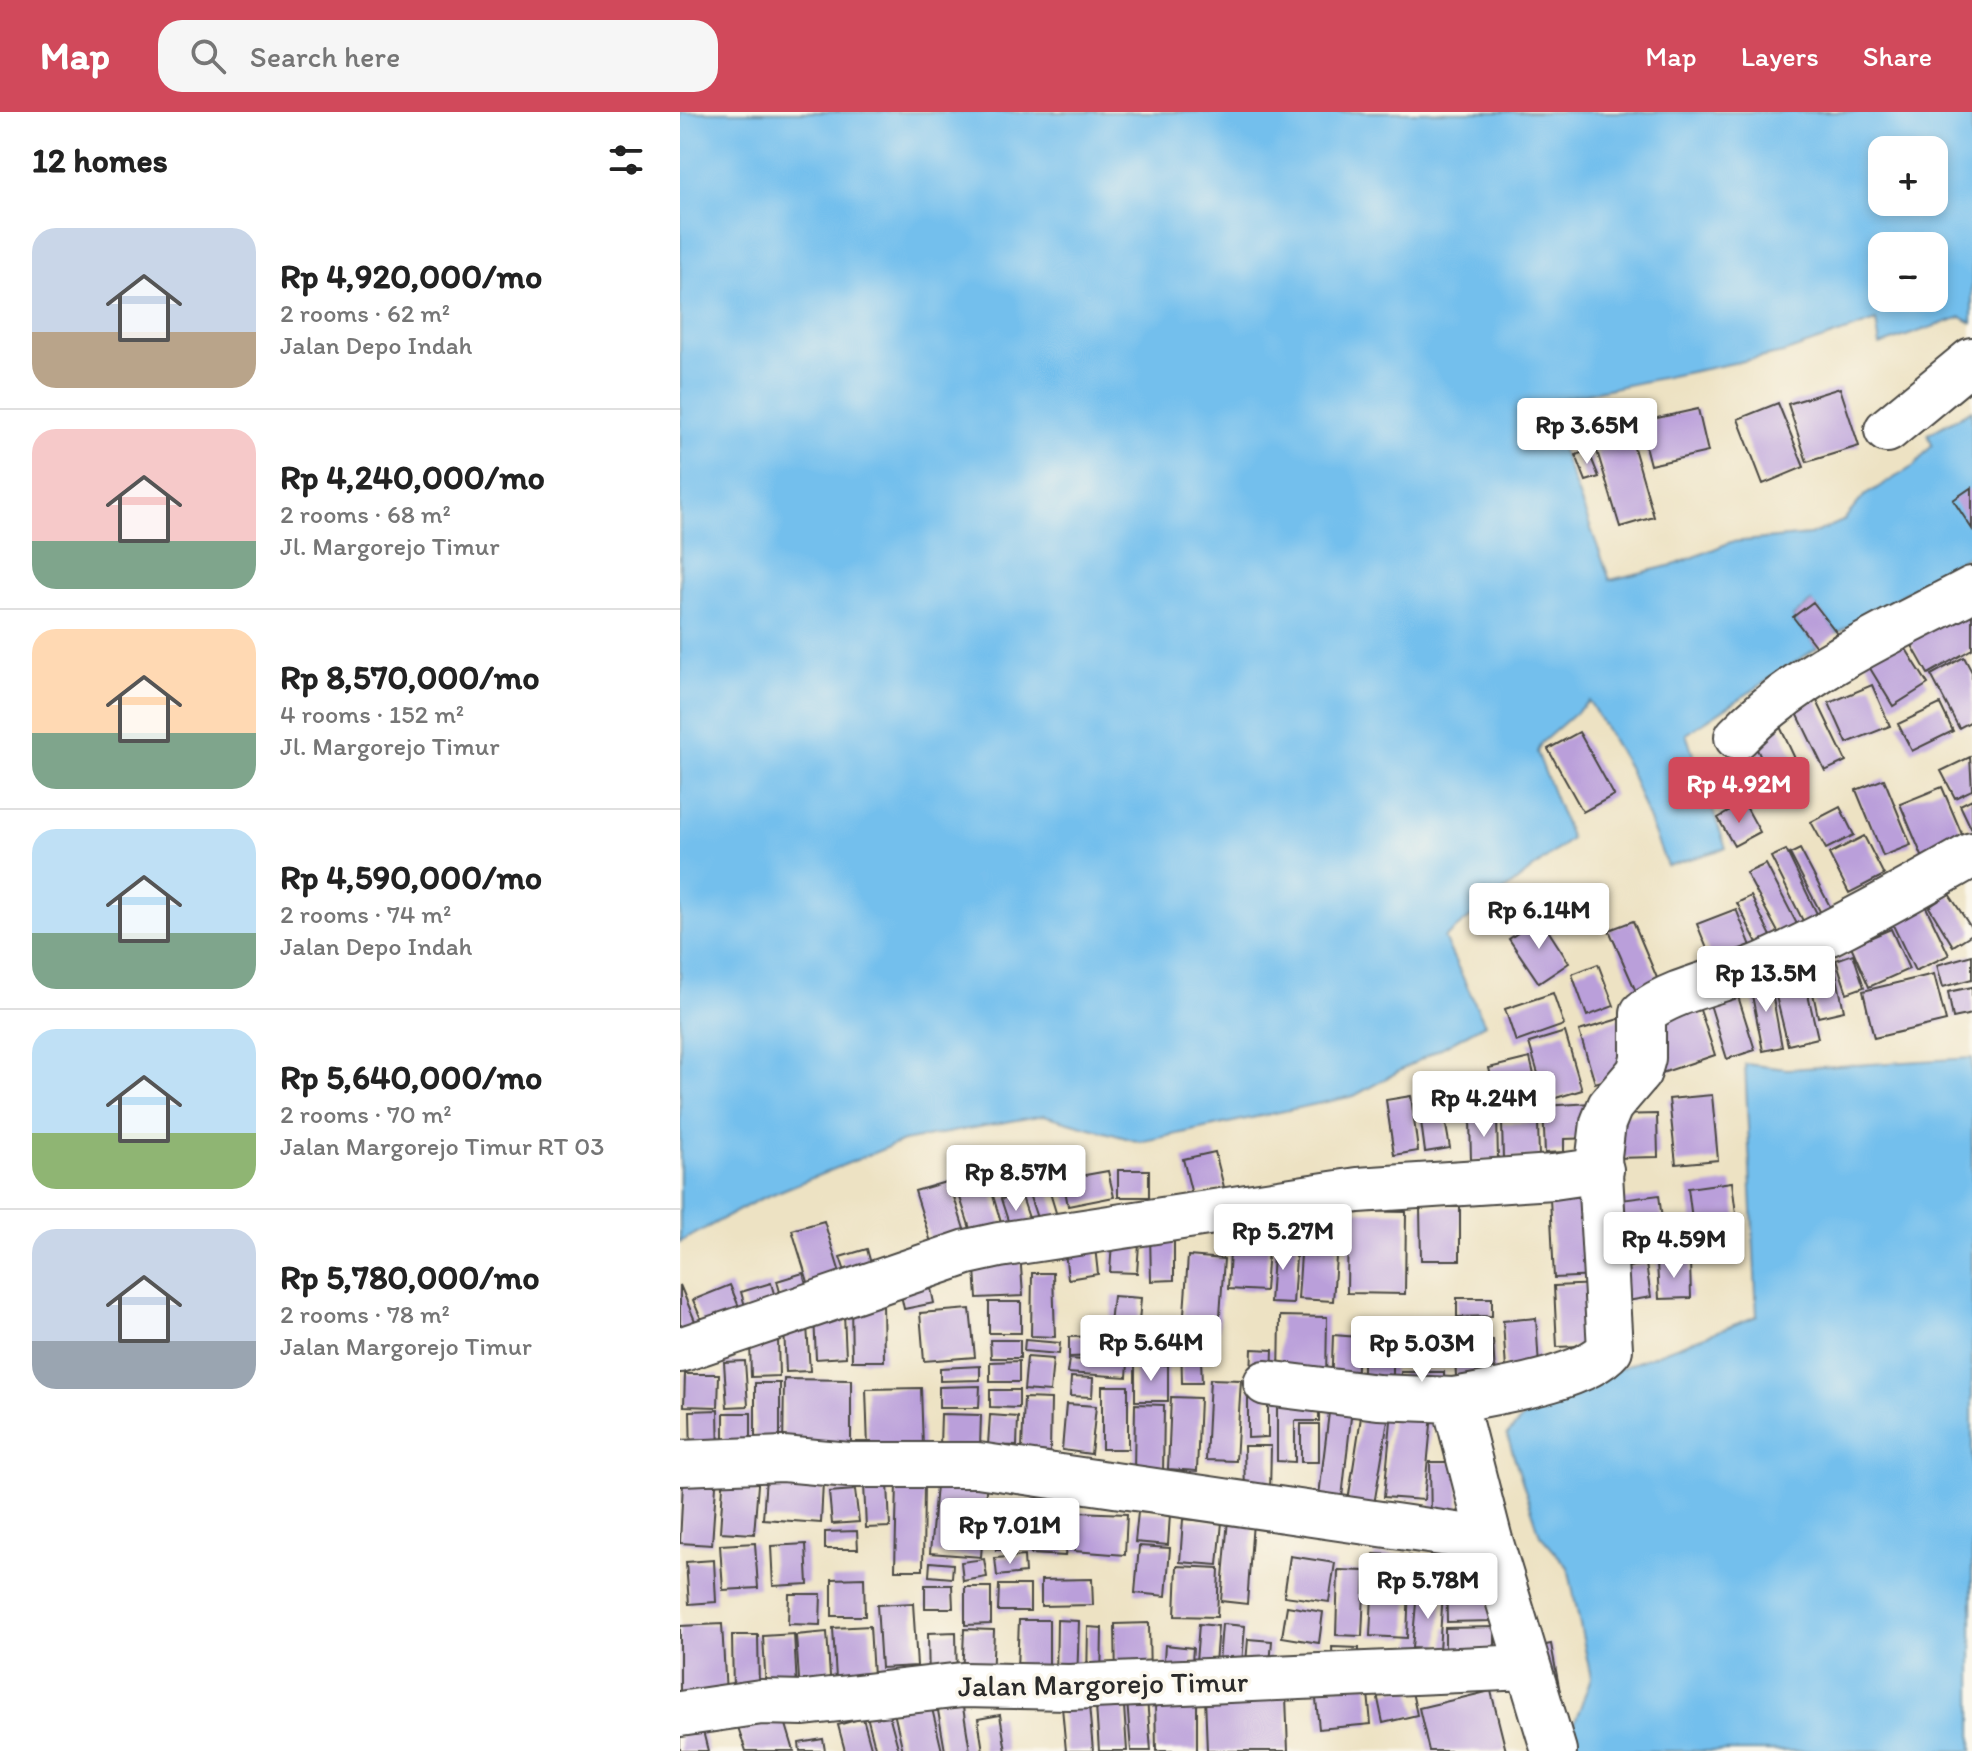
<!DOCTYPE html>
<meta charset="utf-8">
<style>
body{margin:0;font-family:Itim,sans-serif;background:#f6f6f6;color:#222;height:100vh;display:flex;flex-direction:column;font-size:30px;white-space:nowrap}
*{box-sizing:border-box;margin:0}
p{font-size:26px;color:#767676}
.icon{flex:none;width:44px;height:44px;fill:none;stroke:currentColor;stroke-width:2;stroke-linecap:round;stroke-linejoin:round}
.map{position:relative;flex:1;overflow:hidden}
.details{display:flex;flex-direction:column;background:#fff;width:680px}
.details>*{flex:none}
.buttons{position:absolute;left:1188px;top:24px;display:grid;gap:16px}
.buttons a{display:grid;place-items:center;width:80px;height:80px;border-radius:16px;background:#fff;box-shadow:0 4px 12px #0003;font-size:40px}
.price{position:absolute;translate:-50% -68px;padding:0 18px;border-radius:8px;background:#fff;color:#222;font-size:26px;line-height:52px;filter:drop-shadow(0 2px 4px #0008)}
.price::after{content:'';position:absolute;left:50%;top:48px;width:24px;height:18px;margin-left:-12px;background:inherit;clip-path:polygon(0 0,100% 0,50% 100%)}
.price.selected{background:#d1495b;color:#fff}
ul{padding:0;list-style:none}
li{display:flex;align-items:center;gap:24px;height:200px;padding:0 32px}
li+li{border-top:2px solid #e0e0e0}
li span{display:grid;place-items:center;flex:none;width:224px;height:160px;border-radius:24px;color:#555}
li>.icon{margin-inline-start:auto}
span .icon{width:96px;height:96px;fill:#fffc;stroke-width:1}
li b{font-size:34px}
h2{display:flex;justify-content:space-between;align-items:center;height:96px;padding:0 32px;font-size:34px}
header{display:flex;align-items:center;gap:48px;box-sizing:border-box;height:112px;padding:0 40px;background:#d1495b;color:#fff}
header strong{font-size:38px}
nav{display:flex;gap:44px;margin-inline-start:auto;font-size:28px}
.search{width:560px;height:72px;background:#f6f6f6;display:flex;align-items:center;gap:20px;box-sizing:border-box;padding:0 28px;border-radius:24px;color:#767676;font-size:30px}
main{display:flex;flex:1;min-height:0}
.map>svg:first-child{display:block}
.water{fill:#73bfed;stroke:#4f758c;stroke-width:2;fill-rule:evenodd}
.building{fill:#ba9fda}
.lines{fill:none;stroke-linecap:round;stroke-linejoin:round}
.minor-casing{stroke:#484642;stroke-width:48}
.minor{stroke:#fff;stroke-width:44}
.labels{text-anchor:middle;stroke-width:7;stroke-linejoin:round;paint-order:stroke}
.street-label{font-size:30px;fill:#2b2b2b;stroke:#fbf7ec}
</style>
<header>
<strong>Map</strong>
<div class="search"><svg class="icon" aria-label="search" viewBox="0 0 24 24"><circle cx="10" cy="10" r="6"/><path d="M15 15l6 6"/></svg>Search here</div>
<nav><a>Map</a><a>Layers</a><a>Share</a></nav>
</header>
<main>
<section class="details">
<h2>12 homes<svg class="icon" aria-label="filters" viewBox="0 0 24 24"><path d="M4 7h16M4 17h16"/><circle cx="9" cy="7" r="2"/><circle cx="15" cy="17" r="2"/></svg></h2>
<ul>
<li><span style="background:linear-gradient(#c9d6e8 65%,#b9a48a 0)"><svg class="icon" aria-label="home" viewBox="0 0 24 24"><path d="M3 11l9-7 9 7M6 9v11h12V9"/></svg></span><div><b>Rp 4,920,000/mo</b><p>2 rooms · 62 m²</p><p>Jalan Depo Indah</p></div></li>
<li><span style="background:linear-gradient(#f6c9c9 70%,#7fa58c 0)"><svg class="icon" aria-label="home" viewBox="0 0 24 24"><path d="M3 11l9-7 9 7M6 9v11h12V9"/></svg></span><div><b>Rp 4,240,000/mo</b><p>2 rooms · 68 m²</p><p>Jl. Margorejo Timur</p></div></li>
<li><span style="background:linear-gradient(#ffd9b3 65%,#7fa58c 0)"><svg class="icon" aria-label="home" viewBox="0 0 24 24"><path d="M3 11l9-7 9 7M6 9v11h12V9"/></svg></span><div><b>Rp 8,570,000/mo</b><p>4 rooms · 152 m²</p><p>Jl. Margorejo Timur</p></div></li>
<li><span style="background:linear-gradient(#bfe0f5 65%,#7fa58c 0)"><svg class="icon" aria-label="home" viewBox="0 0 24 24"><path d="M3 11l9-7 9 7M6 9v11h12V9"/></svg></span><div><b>Rp 4,590,000/mo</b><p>2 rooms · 74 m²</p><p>Jalan Depo Indah</p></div></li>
<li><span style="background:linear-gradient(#bfe0f5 65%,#8fb573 0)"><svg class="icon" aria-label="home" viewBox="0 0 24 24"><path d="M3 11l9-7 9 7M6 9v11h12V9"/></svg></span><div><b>Rp 5,640,000/mo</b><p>2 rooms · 70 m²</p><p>Jalan Margorejo Timur RT 03</p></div></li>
<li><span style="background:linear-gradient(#c9d6e8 70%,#9aa5b1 0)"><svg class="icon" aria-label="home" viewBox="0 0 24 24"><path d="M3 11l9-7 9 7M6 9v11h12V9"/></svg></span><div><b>Rp 5,780,000/mo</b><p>2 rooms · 78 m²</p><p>Jalan Margorejo Timur</p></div></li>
</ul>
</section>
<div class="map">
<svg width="1292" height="1639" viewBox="0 0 1292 1639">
<rect width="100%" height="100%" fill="#fbf7ec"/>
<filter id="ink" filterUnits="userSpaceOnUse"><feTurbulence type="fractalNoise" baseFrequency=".0125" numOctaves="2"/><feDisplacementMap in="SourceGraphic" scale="16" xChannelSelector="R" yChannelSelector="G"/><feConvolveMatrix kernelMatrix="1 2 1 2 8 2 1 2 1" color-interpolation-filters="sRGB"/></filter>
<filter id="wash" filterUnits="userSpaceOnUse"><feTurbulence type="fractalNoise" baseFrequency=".006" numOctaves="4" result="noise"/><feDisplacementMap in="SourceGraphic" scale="32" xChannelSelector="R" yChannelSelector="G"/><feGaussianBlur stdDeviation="1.8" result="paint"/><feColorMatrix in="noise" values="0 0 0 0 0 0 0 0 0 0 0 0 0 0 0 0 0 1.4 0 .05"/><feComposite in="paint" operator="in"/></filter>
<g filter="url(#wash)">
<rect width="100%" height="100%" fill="#ede2c3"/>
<path class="water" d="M0,0H1292V211L1281,205L1200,233L1196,209L1103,241L864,290L930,468L997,452L1051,430L1130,423L1163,409L1184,384L1234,354L1252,333L1248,322L1292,298V441L1157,521L1132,490L1113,505L1137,536L1006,622L1046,736L987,754L948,655L909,589L861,631L857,640L891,727L764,826L805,912L674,984L460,1030L364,1003L223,1029L78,1088L0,1130ZM1202,38H1254V90H1202ZM1202,134H1254V186H1202Z
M1292,946V1639H899L892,1618L911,1566L888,1455L860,1423L827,1323L860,1287L1077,1204L1065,952L1107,957Z"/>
<g id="blocks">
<path class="building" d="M1160,276L1179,334L1127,350L1108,292Z
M1098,291L1124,355L1083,372L1058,307Z
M1018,297L1028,340L970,353L959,310Z
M946,307L951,322L918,331L914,316Z
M952,329L974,405L940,415L917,339Z
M908,338L919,365L906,369L896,343Z
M1292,375V417L1273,388Z
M1292,483V537L1248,562L1225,521Z
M1133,490L1157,521L1137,536L1113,505Z
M1219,526L1248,572L1213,594L1185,548Z
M1284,545L1292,560V609L1279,616L1251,563Z
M1192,573L1210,614L1167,631L1149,591Z
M1136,587L1166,649L1145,659L1115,597Z
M1260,592L1273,619L1232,639L1218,612Z
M1096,606L1125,668L1097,680L1068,618Z
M899,620L934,683L903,700L868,637Z
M1290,645L1292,678L1275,686L1261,659Z
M1039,652L1057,682L1035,696L1017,666Z
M1204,667L1231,733L1203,744L1176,678Z
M1262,675L1289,739L1247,756L1220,692Z
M1292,687V718L1280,693Z
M1064,691L1080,720L1054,734L1038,706Z
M1160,695L1174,723L1146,737L1131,710Z
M1184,724L1204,763L1169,781L1149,742Z
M1120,737L1154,802L1144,807L1110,742Z
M1106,738L1142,812L1128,819L1091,745Z
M1086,752L1118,814L1100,824L1066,761Z
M1269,782L1292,817V822L1273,834L1249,795Z
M1071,784L1092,826L1078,833L1057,791Z
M1245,793L1269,843L1235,859L1211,809Z
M1056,797L1075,844L1036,859L1017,812Z
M860,806L889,851L859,871L829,827Z
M953,809L980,873L957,882L929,818Z
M1211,817L1229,857L1189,875L1171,834Z
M1173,842L1184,875L1167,881L1156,848Z
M1292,843V867L1263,875L1257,853Z
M1154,851L1164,899L1138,905L1128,857Z
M918,852L934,894L907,904L892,862Z
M1122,857L1138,926L1108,933L1091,864Z
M1254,862L1266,909L1194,926L1183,879Z
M1089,865L1102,935L1083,939L1069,868Z
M1292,875V902L1273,906L1268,880Z
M873,881L884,913L836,930L825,897Z
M1057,881L1075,938L1047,947L1029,889Z
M1018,892L1035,943L982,961L965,909Z
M942,906L958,958L915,971L899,919Z
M885,920L902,978L866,989L849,931Z
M850,946L860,988L819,998L809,956Z
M1032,983L1038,1048L996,1052L989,987Z
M731,984L738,1039L714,1043L706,988Z
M762,991L770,1036L745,1040L739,994Z
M912,991L913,1026L884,1027V1040L865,1041L863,994Z
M977,1002L978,1045L933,1046V1003Z
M790,1006H817L818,1048L791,1049Z
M822,1011H858L859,1045L823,1046Z
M535,1040L544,1075L512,1083L503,1047Z
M360,1048L378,1107L359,1112L340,1055Z
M438,1058H469V1085H438Z
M428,1059L434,1085L388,1094L383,1067Z
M308,1067L323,1117L293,1126L277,1076Z
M269,1069L288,1130L254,1140L235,1079Z
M1052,1070L1058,1118L1014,1123L1008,1076Z
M341,1082L352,1115L332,1121L321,1087Z
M979,1083L986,1139L939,1145L933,1089Z
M914,1084L918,1164L874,1166L870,1086Z
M740,1095H780V1148H741Z
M624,1098L659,1101L653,1189L618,1187Z
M668,1099L726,1100L725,1182L667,1181Z
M144,1109L164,1174L132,1183L112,1118Z
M470,1120H494V1168L471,1169Z
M551,1120L589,1122L585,1179L548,1177Z
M594,1128L617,1130L613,1192L590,1191Z
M432,1130L459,1132L457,1161L430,1160Z
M415,1135L418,1162L388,1167L385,1139Z
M187,1137L194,1163L169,1171L160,1145Z
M340,1140L343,1184L297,1186L294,1142Z
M508,1144L544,1147L539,1218L503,1216Z
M1010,1148L1011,1186L979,1187L977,1150Z
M966,1152L971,1185L941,1190L936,1157Z
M123,1161L129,1183L103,1191L97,1169Z
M352,1161H373L375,1225L351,1224Z
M91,1171L98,1196L68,1205L61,1180Z
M250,1172L254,1191L224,1197L220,1178Z
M918,1172L921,1233L877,1235L874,1174Z
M0,1173L18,1216L0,1223Z
M50,1173L64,1207L27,1221L13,1188Z
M433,1184L461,1186L458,1222L429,1220Z
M777,1186H812V1204L777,1205Z
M309,1190H341V1221H309Z
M171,1191H203L204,1249H172Z
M290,1197L295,1245L244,1249L240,1201Z
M164,1202L166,1245L136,1247L134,1203Z
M600,1204L647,1205L646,1268L599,1267Z
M856,1206L859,1255L826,1258L823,1209Z
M127,1214L130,1259L106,1260L104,1215Z
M739,1218L741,1252L723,1253L721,1219Z
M520,1223L522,1271H502L501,1224Z
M653,1223L678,1225L676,1280L651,1279Z
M419,1224L420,1244L389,1245V1225Z
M749,1224L767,1225L766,1253H749Z
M455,1225H494V1248H455Z
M70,1227H98L99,1264L71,1265Z
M310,1228H340V1246H311Z
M345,1228L380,1231L379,1242L344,1239Z
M813,1228L815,1263L776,1264L774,1229Z
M683,1229H713V1282H683Z
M572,1237L593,1238L592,1266L571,1265Z
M347,1245L373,1247L370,1280L344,1278Z
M389,1247L448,1251L447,1265L387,1261Z
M65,1249L68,1294L47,1295L44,1250Z
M339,1249V1270H310V1250Z
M455,1252L488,1253V1289H455Z
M300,1254V1268L260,1269V1256Z
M721,1260H764V1284L720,1283Z
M5,1262H39L38,1295L4,1294Z
M391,1265L413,1266L412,1285L390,1284Z
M104,1267L171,1268V1339H103Z
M530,1267L561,1268L556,1349L526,1348Z
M75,1271H100V1334H75Z
M300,1274L299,1296H259V1275Z
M422,1274H448V1337H422Z
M597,1275H639V1309H615V1350L597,1349Z
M241,1276L243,1335L188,1336L186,1277Z
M568,1277H588V1325L568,1326Z
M310,1278H339V1296L310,1295Z
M651,1284L673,1287L661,1395L638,1392Z
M491,1285L520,1286L517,1359L488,1357Z
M344,1286L371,1287L370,1340L342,1338Z
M713,1287L753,1291L744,1388L704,1385Z
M386,1292L416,1294L411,1342L382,1338Z
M455,1292L484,1293L483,1362H454Z
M683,1292L710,1296L692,1405L666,1402Z
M38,1298L39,1346H11L10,1299Z
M44,1301H71V1334H44Z
M261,1302L301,1303L300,1335L260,1334Z
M310,1303L338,1305L337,1334L308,1333Z
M621,1312H639V1350H621Z
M564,1334H591L590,1382L565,1383Z
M750,1350H778L779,1411L751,1412Z
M44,1358L79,1360L74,1422L40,1420Z
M257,1362L307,1366L301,1445L250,1441Z
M86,1365L143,1369L141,1411L83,1407Z
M217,1369L244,1370L243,1458H215Z
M3,1371L36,1373L32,1433L0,1431Z
M208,1371L210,1415L186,1416L184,1372Z
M175,1378L179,1410L152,1412L149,1380Z
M353,1387L389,1390L386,1421L351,1419Z
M345,1389L348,1437L316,1438L313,1390Z
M397,1400L447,1402L445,1443L394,1439Z
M458,1400L490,1402L488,1433L455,1430Z
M503,1407L542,1410L538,1453L500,1450Z
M548,1407L573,1410L567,1492L541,1489Z
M177,1419L178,1437H145V1420Z
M352,1424L387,1426L385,1444L351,1442Z
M75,1431L78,1476L43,1478L40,1433Z
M126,1432L128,1472L93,1474L91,1434Z
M459,1434L490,1436L486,1484L455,1481Z
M694,1442L730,1444L727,1526L690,1524Z
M344,1444L345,1461L317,1464L315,1446Z
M610,1444L655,1451L649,1490L604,1484Z
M304,1447L307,1465L283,1469L281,1450Z
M34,1448L36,1490L9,1492L6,1450Z
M250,1450L273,1452L272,1466L249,1464Z
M497,1454L539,1456L537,1505L495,1504Z
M802,1456L812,1509L767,1510L766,1457Z
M658,1458L685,1459L682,1524L656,1523Z
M184,1466L185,1504H152V1467Z
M412,1467L413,1493L361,1494V1468Z
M245,1473H272L273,1496H245Z
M319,1473H350V1499H318Z
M285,1475H311V1512L285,1513Z
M737,1480L763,1481L759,1538L732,1536Z
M109,1482H141L140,1513L108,1512Z
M233,1491L237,1554L201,1556L197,1493Z
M607,1494L643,1500L639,1531L602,1525Z
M339,1508H369V1556L337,1557Z
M377,1508L399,1509L397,1571L376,1570Z
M469,1511L470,1569L436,1570L435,1512Z
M42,1512L46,1582L0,1584V1514Z
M519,1512L538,1514L534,1564L515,1562Z
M542,1512L565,1514L561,1564L538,1563Z
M190,1514L193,1564L156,1567L153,1516Z
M408,1515L422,1516L421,1571H407Z
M815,1515V1550H765V1516Z
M284,1517L314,1518L312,1570L282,1569Z
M147,1520L151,1579L120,1581L116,1523Z
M276,1520L277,1570L249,1571L248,1521Z
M114,1522L117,1576L86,1578L83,1524Z
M52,1523H78L79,1578L53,1579Z
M568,1527L592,1529L590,1552L566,1551Z
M871,1532L880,1580L860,1584L851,1536Z
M485,1533L513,1536L511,1565L483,1562Z
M652,1535L679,1536L678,1558L653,1555Z
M687,1571L691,1612L639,1617L635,1577Z
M731,1575L737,1603L703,1611L697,1582Z
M811,1579L826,1639H749L739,1596Z
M281,1583L290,1639H265L256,1587Z
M475,1584H517V1639H476Z
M525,1584H606L608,1639H527Z
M467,1586L471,1639H451L447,1588Z
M250,1588L262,1639H223L213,1596Z
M409,1593L413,1639H386L382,1595Z
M416,1593L444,1594L447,1639H419Z
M207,1595L219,1639H196L186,1600Z
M101,1596L114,1639H66L56,1609Z
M320,1603L326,1639H303L298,1607Z
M183,1606L192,1639H165L158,1613Z
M21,1611L28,1639H0V1617Z
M143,1627L145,1639H120L119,1631Z"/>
</g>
</g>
<g filter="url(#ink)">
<use href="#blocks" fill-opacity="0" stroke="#484642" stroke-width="2"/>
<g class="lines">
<defs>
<path id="minor" d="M1207,318L1292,248
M1057,625C1121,558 1211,520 1292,477
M0,1238L287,1140L319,1133L678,1078L873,1065L921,1058
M586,1271L698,1285L774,1288
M0,1351L103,1347L169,1353H298L810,1428
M0,1602L81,1590L124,1591L282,1573L389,1575L848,1555
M874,1639L810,1428L774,1288C814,1280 904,1268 930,1237L919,1044L923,1011L930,994L959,960L963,946V901C993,876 1050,868 1087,851C1157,819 1225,781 1292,743"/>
</defs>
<use href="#minor" class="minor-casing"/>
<use href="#minor" class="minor"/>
</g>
</g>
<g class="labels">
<g class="street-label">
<text transform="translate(423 1572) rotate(-1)" y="10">Jalan Margorejo Timur</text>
</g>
</g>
</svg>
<div class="buttons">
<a>+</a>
<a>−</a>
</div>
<b class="price" style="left:907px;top:354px">Rp 3.65M</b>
<b class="price selected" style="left:1059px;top:713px">Rp 4.92M</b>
<b class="price" style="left:859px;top:839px">Rp 6.14M</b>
<b class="price" style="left:1086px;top:902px">Rp 13.5M</b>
<b class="price" style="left:804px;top:1027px">Rp 4.24M</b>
<b class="price" style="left:336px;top:1101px">Rp 8.57M</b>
<b class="price" style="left:603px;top:1160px">Rp 5.27M</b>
<b class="price" style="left:994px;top:1168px">Rp 4.59M</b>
<b class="price" style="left:471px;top:1271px">Rp 5.64M</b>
<b class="price" style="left:742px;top:1272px">Rp 5.03M</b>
<b class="price" style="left:330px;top:1454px">Rp 7.01M</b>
<b class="price" style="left:748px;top:1509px">Rp 5.78M</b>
</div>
</main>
